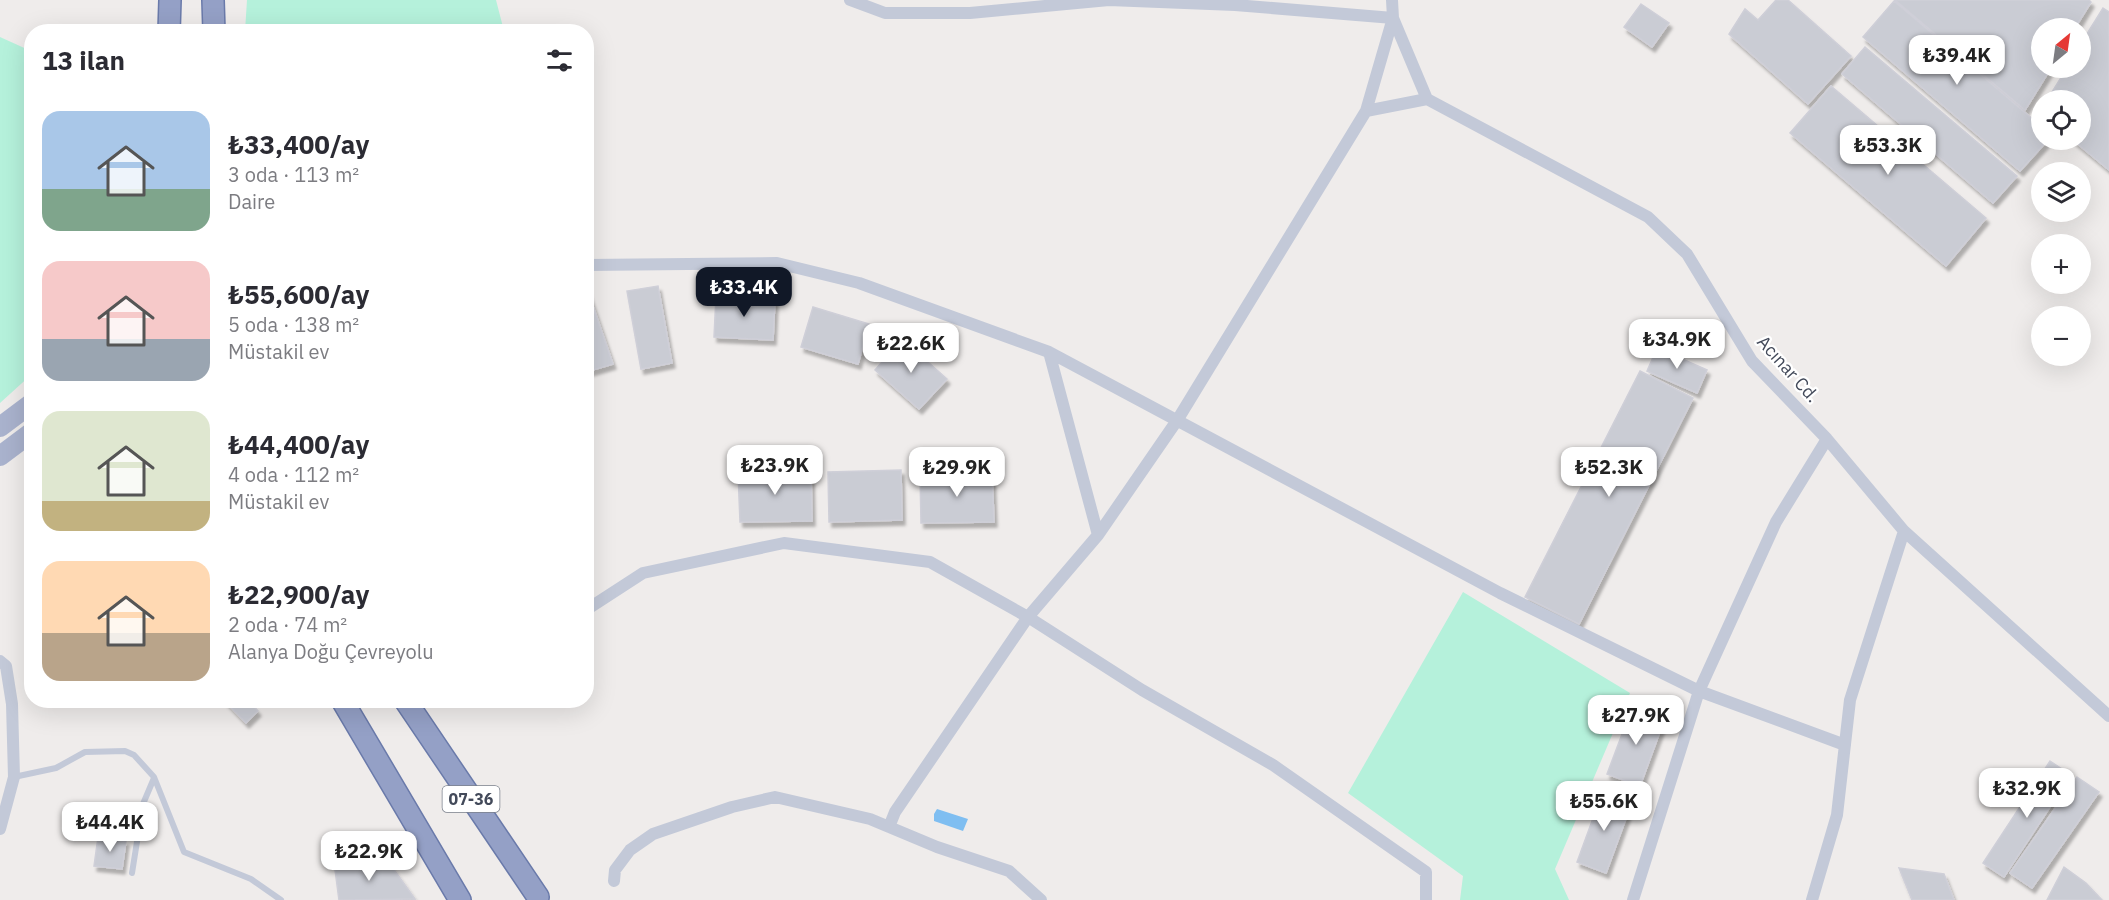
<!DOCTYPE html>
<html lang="tr">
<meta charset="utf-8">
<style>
body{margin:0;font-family:"IBM Plex Sans",sans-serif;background:#f7f7f7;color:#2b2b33;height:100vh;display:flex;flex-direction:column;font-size:22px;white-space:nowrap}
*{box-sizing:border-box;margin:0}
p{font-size:20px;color:#7c7c81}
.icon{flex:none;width:33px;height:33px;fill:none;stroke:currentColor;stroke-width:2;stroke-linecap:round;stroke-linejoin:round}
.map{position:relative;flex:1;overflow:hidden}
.details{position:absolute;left:24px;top:24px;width:570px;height:684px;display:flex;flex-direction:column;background:#fff;border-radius:24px;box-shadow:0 6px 24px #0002}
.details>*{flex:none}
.needle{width:39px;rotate:29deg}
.buttons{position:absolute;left:2031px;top:18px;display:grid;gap:12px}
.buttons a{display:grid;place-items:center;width:60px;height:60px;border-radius:50%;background:#fff;box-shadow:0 6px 24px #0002;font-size:30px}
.price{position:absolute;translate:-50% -51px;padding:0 14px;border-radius:12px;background:#fff;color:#222;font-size:20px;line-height:39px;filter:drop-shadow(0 2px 3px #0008)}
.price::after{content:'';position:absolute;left:50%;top:36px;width:18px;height:14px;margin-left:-9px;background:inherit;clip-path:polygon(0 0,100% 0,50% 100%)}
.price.on{background:#111827;color:#fff}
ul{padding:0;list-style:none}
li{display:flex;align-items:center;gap:18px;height:150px;padding:0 18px}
li span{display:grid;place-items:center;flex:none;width:168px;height:120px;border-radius:18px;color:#555}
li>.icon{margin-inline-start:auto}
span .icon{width:72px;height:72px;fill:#fffc;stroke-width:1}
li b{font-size:26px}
h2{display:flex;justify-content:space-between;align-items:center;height:72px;padding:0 18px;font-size:26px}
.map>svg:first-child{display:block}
.green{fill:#b5f1db}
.water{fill:#7fbef1}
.building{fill:#caccd4;stroke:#cfcfd8;stroke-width:1.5;filter:url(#shadow)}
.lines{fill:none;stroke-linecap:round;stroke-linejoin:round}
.trunk-casing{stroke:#6a7aaa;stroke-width:24}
.service{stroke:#c3c9d8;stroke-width:6}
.minor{stroke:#c3c9d8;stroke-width:12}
.primary{stroke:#a9b2cd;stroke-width:20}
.trunk{stroke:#94a0c6;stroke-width:21}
.labels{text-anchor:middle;stroke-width:4.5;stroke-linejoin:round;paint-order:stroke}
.shield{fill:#fff;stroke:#7b808c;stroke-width:1.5}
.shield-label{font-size:16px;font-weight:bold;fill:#434a5a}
.street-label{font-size:18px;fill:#434a5a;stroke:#fff}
</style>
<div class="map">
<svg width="2109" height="900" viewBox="0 0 2109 900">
<defs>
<filter id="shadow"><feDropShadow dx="3" dy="5" stdDeviation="1.5" flood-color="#0004"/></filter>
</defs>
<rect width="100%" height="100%" fill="#efeceb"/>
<path class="green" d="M247,0H496L504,31H245Z
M0,37L31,51L32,374L0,403Z
M1463,592L1630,693L1555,869L1569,900H1460L1463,876L1348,793Z"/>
<path class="water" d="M937,809L968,819L963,831L934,821V814Z"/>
<path class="building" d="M1776,0H1788L1851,56L1808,104L1729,34L1745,9L1758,20Z
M1895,0H2089L2091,2L2075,28H2042V68H2051L2025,110Z
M1894,1L2042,127V140H2048L2020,171L1863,37Z
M1641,4L1669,23L1652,47L1624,27Z
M2103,8L2109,12V170L2073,140H2080V100H2047L2067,68H2080V45Z
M1865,47L2017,176L1993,203L1842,74Z
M1831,86L1986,218L1946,266L1790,133Z
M658,286L672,363L641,369L627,291Z
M587,289L613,364L586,372V290Z
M716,296L775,299L773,340L714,337Z
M813,307L869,324L858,364L801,347Z
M902,339L947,379L919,409L875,370Z
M1657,348L1707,370L1697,393L1647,371Z
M1640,371L1693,398L1579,624L1525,597Z
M901,470L902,520L829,522L828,472Z
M811,471L812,521L740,522L738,472Z
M992,472L994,522L921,523L920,473Z
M248,700L258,711L246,723L225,701Z
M1633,705L1665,718L1640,786L1607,774Z
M2050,761L2071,775L2004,877L1983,863Z
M2077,777L2099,792L2032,888L2010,873Z
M1603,791L1632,802L1606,873L1577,862Z
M98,837L126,841L122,869L94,866Z
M334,862L390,864L415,899L339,900Z
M2064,867L2086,883L2102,900H2047Z
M1899,868L1944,874L1954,900H1912Z"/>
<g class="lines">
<defs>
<path id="trunk" d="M213,0L214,32
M169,32L170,0
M342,700L460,900
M405,700L538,897"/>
</defs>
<use href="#trunk" class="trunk-casing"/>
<path class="service" d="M14,777L56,768L85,752L125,751L134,755L154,777L184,852L251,879L281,900
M132,873L143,804L154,778"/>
<path class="minor" d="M850,0L885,13H970L1109,0L1235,5L1393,18
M1392,0L1393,18L1366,111L1427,99
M1393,18L1427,99L1648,217L1687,254L1752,361L1827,439L1904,531L2109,716
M586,265L777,263L859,283L1049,352L1500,593L1699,691L1845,745
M1049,352L1098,535
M586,610L643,573L784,543L930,562L1028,617L1142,690L1273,765L1426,872V900
M0,661L6,666L12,704L14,777L0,829
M889,827L895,812L1028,617L1098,535L1178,419L1366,111
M614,881L615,870L630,850L653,834L732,807L775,797L870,819L937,847L1009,871L1041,900
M1633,900L1699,691L1776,522L1827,439
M1812,900L1837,815L1850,700L1904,531"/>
<path class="primary" d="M0,427L32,403
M0,456L32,432"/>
<use href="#trunk" class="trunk"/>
</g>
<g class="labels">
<rect class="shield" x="442.5" y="786" width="57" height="26" rx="4.5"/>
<g class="shield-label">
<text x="471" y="805">07-36</text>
</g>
<g class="street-label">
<text transform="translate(1788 369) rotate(48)" y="6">Acınar Cd.</text>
</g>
</g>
</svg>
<div class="buttons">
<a><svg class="needle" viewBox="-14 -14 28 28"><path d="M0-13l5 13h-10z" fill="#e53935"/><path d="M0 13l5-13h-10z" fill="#7c7c81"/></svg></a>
<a><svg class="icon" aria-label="locate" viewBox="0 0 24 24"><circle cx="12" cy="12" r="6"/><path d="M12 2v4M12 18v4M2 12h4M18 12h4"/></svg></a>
<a><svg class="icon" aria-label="layers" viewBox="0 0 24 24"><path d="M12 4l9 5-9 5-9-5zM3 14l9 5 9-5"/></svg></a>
<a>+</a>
<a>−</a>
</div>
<b class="price" style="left:1957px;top:86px">₺39.4K</b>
<b class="price" style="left:1888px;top:176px">₺53.3K</b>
<b class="price on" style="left:744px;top:318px">₺33.4K</b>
<b class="price" style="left:1677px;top:370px">₺34.9K</b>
<b class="price" style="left:911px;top:374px">₺22.6K</b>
<b class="price" style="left:775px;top:496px">₺23.9K</b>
<b class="price" style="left:957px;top:498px">₺29.9K</b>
<b class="price" style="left:1609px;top:498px">₺52.3K</b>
<b class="price" style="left:1636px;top:746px">₺27.9K</b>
<b class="price" style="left:2027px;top:819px">₺32.9K</b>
<b class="price" style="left:1604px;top:832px">₺55.6K</b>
<b class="price" style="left:110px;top:853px">₺44.4K</b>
<b class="price" style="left:369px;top:882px">₺22.9K</b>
<section class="details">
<h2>13 ilan<svg class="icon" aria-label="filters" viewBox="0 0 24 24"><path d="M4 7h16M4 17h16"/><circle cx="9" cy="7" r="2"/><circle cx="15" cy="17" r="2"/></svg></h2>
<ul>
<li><span style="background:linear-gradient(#a9c7e8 65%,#7fa58c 0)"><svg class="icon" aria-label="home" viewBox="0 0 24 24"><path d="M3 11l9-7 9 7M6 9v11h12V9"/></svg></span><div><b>₺33,400/ay</b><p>3 oda · 113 m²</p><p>Daire</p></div></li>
<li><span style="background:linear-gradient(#f6c9c9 65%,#9aa5b1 0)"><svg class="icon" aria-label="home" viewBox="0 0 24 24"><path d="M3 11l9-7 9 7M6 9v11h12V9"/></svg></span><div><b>₺55,600/ay</b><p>5 oda · 138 m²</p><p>Müstakil ev</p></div></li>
<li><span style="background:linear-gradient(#dfe7d0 75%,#c2b280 0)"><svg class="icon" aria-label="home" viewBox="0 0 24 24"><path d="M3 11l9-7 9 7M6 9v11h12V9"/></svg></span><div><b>₺44,400/ay</b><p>4 oda · 112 m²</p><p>Müstakil ev</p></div></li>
<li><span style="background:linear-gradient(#ffd9b3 60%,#b9a48a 0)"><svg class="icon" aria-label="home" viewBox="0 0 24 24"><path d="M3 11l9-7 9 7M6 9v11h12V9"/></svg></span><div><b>₺22,900/ay</b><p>2 oda · 74 m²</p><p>Alanya Doğu Çevreyolu</p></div></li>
</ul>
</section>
</div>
